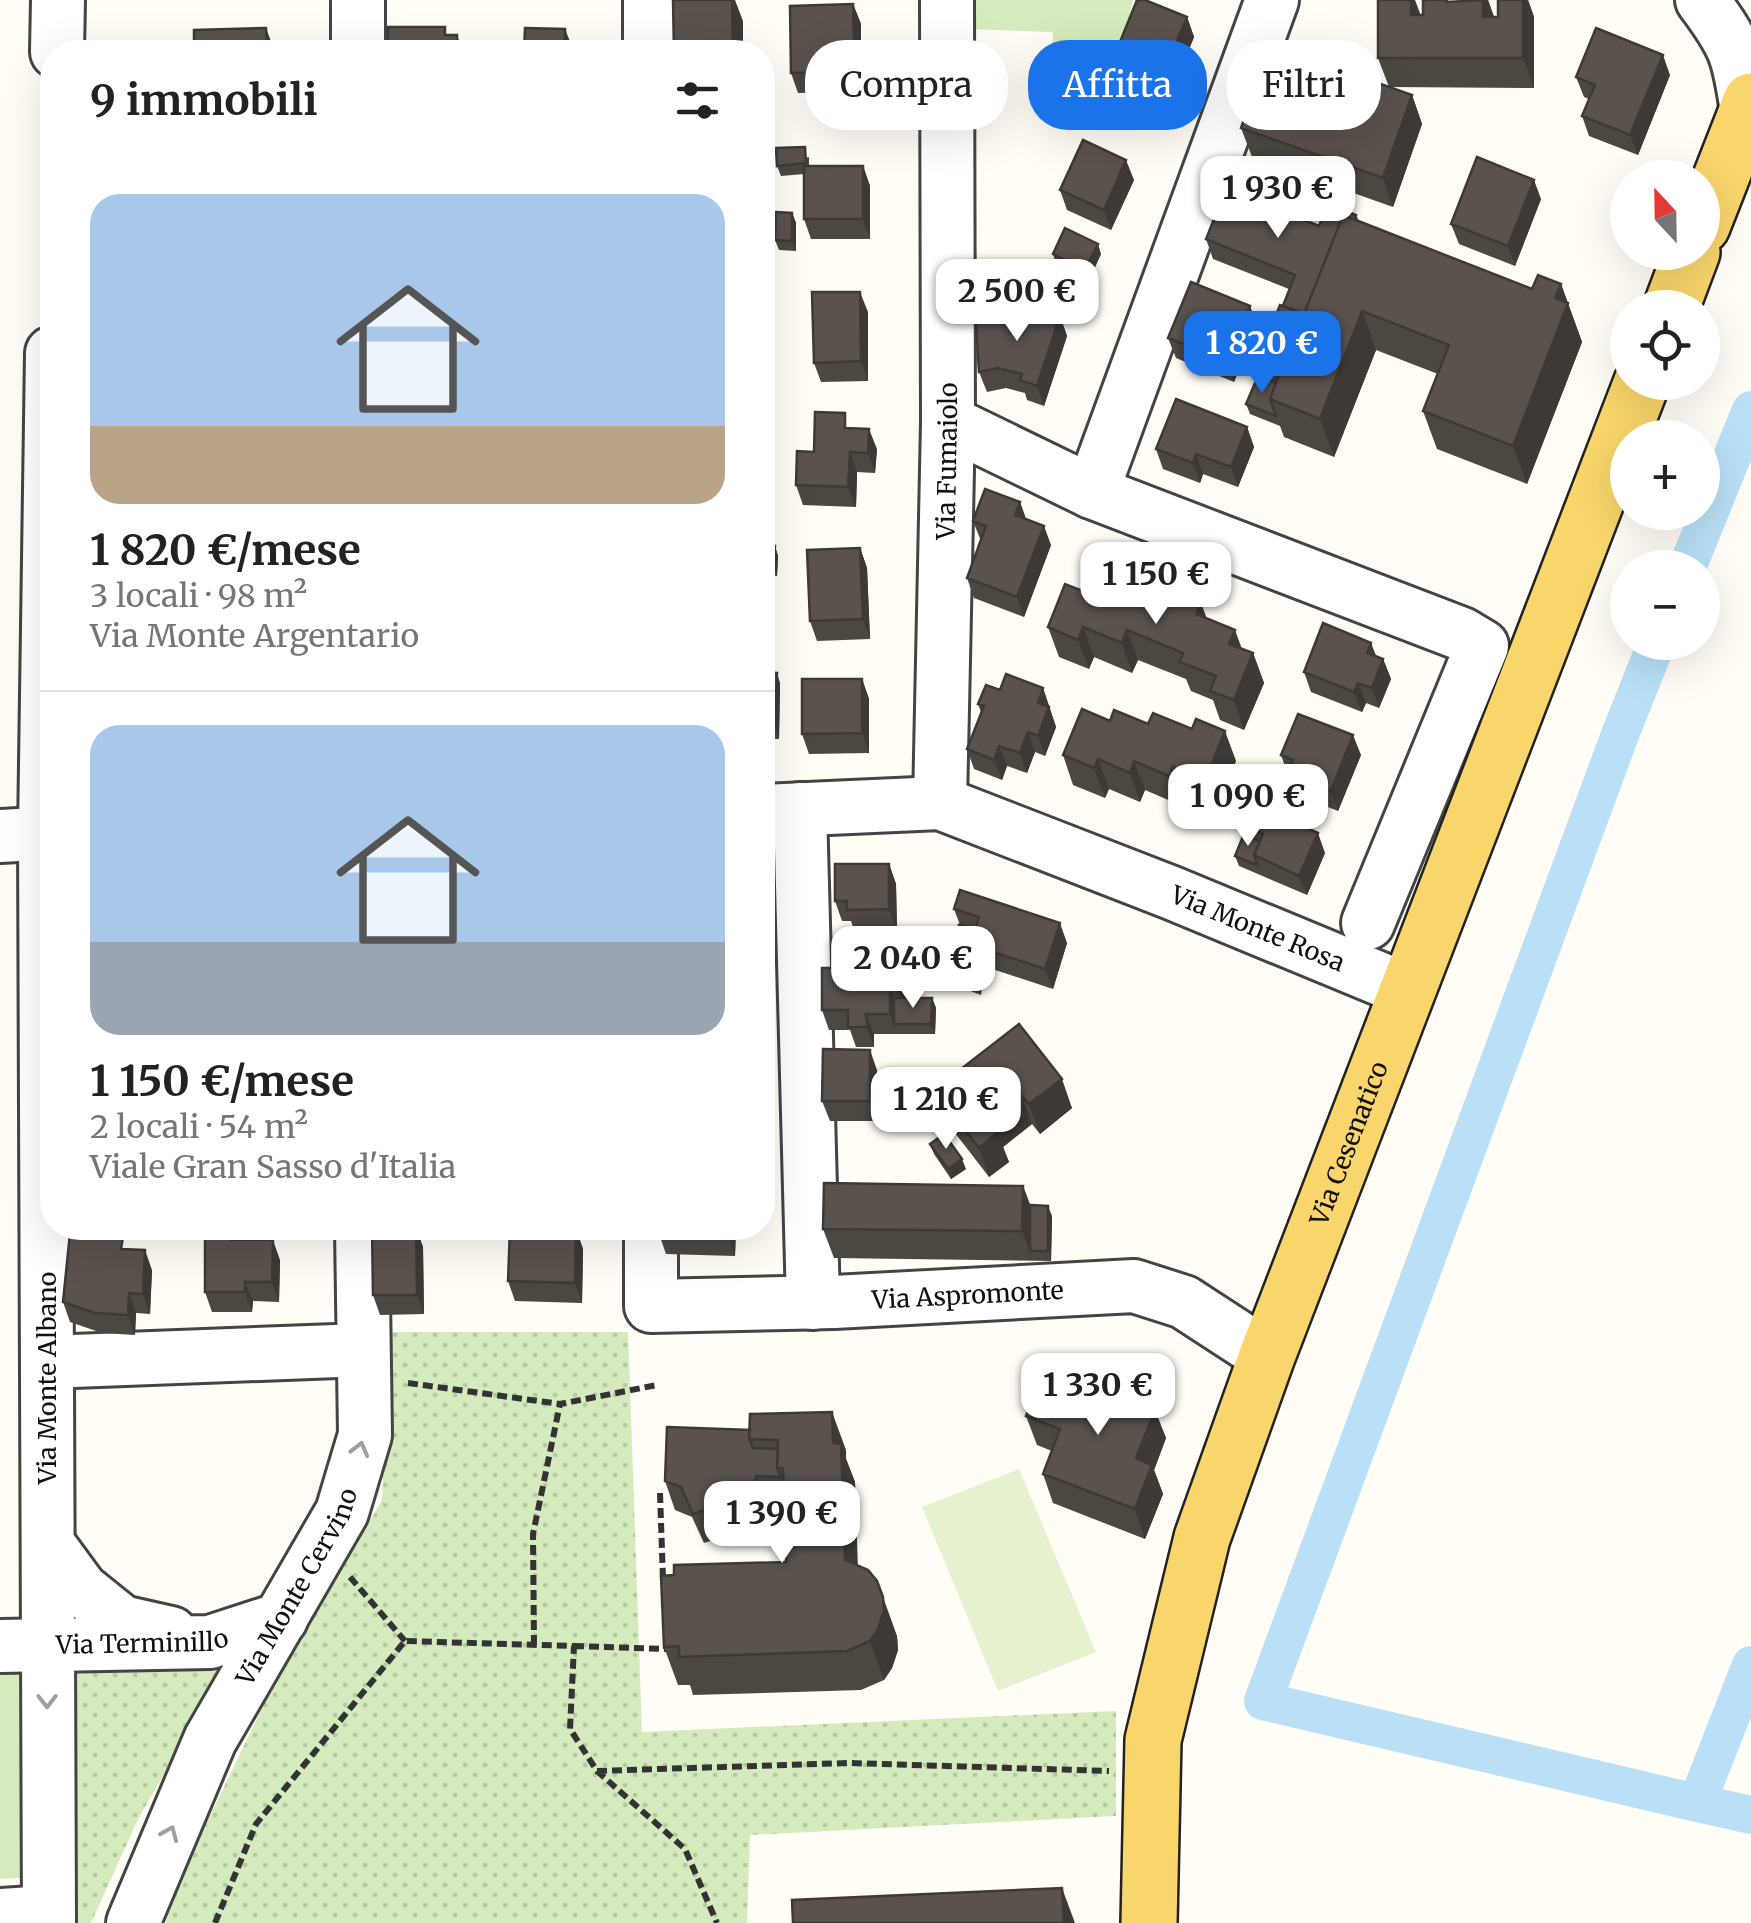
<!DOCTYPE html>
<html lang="it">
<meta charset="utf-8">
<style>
body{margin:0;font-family:Merriweather,serif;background:#f2f2f2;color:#222;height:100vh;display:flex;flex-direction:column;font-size:38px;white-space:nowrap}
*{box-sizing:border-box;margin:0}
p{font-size:32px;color:#767676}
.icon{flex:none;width:55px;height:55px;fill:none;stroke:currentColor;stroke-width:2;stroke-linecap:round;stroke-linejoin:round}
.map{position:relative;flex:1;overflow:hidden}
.side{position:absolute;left:40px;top:40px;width:735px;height:1200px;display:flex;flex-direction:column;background:#fff;border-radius:40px;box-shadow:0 10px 40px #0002}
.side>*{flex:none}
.top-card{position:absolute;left:805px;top:40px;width:795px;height:90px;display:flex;gap:20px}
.needle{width:65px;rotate:338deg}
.fabs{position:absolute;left:1610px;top:160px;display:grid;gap:20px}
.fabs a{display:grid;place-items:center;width:110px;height:110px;border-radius:50%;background:#fff;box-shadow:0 10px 40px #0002;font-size:50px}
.price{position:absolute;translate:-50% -85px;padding:0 22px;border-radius:20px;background:#fff;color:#222;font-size:32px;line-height:65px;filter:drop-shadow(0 2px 5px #0008)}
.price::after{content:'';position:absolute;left:50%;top:60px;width:30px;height:22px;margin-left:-15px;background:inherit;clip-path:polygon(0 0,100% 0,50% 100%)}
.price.active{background:#1a73e8;color:#fff}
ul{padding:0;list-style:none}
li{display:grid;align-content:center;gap:20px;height:530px;padding:0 50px}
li+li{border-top:2px solid #e0e0e0}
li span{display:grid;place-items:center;height:310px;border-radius:30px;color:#555}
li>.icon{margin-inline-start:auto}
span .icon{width:180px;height:180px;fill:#fffc;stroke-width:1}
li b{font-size:42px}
h2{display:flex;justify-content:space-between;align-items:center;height:120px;padding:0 50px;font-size:42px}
.chip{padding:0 35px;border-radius:40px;background:#fff;box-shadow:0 10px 40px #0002;font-size:35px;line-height:90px}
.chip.active{background:#1a73e8;color:#fff}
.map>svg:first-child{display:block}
.grass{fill:#d5ebbd}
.park{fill:url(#park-dots)}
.pitch{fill:#e6f2cf}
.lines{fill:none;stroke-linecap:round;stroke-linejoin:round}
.canal{stroke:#b9e0f7;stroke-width:38}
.minor-casing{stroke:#444;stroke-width:58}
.major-casing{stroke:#222;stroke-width:60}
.path{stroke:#333;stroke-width:6;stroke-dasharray:10 5;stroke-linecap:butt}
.minor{stroke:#fff;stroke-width:52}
.major{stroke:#f9d66b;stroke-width:55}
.wall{fill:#4d4742}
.shaded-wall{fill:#3f3936}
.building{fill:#5a524d;stroke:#3f3936;stroke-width:2.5}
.oneway{stroke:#a0a0a0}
.labels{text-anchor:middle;stroke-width:10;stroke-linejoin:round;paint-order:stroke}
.street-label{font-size:25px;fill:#111;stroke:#fff}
</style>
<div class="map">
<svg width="1751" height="1923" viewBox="0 0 1751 1923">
<defs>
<pattern id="park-dots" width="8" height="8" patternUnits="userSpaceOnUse" patternTransform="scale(2.5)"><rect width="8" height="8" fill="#d5ebbd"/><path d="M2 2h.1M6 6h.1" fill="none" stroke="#b6c8a1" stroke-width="1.8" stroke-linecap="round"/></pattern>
</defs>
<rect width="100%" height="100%" fill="#fffdf5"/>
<path class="grass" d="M960,0H1133L1102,124L1050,125L1053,32L961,29Z
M31,1661L34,1877L0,1879V1662Z"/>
<path class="park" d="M389,1332H628L642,1732L1116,1711V1816L750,1835L747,1923H166L171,1897L278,1675L382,1500Z
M233,1658L139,1817L91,1923H66L59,1659Z"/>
<path class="pitch" d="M1019,1469L1096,1652L998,1691L922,1507Z"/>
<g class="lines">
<path class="canal" d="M1687,568L1751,410
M1657,642L1621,732L1263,1701L1697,1803
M1751,1665L1697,1803L1751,1815"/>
<defs>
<g id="minor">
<path d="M650,0V52"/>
<path d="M1702,0C1736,45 1739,56 1747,112"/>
<path d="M57,52L58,0"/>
<path d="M358,52V0"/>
<path d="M948,422L1092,492L1462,634L1482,646L1368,923"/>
<path d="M1092,492L1272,0"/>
<path id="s1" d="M940,803L948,422L947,0"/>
<path d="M800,809L813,1303"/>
<path id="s2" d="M762,811L940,803L1172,893L1407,990"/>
<path d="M0,836L52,833"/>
<path id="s3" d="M651,1228V1306L834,1302L1134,1286L1184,1302L1267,1356"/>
<path d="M47,1362L363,1350"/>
<path d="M48,1544L81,1589L122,1622L171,1633"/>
<path id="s4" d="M0,1646L210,1642L281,1619"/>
<path d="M0,1915L48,1912"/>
<path d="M49,1923L45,833L52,353"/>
<path id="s5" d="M133,1923L210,1740L342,1512L365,1435L362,1228"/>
</g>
<g id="major">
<path d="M1702,226L1751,101"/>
<path d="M1671,308L1692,252"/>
<path id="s6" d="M1149,1923L1153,1740L1202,1538L1267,1356L1642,382"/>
</g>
</defs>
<use href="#minor" class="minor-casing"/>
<use href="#major" class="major-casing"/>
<path class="path" d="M408,1383L560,1404
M660,1493L663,1580
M350,1577L405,1641
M534,1645L533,1534L560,1404L657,1385
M574,1646L666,1649V1642
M597,1771L849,1763L1109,1771
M215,1923L256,1824L405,1641L574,1646L570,1729L597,1771L685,1849L717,1923"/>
<use href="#minor" class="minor"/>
<use href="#major" class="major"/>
</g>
<path class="wall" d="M1463,0H1488L1494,17H1498V0H1528L1534,17V88L1391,87L1412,95L1422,124L1393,207L1252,157L1241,128L1389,87L1378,58L1421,15L1453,2H1463Z
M853,4L861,24V64H851L852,92L798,93L791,73Z
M1187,17L1194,37L1167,104L1118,84L1111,64Z
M1670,75L1638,155L1589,136L1582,116L1589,99L1584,97L1576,77Z
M809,157V166H863L870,186V239H811L804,219V174L781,176L777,166Z
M1134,180L1111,230L1067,210L1060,190Z
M1541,199L1515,266L1459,244L1451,224Z
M792,213L796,223V251L779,250L775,240Z
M1356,215L1359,221L1532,289L1561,284L1582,342L1527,484L1437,449L1423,411L1438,374L1376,350L1334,457L1284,437L1280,426L1250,414L1246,404L1271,381L1261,353L1289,289L1213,259L1206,239L1319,226Z
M1053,254H1101L1089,280L1056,264Z
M1250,306L1257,326L1234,382L1176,358L1168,338Z
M868,312V381L821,382L814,363Z
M1060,316L1067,336L1044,406L1027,400L1025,393L1006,388L987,392L979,372Z
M1247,427L1254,447L1238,487L1203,474L1200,483L1163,469L1156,449Z
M851,428L877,449L875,473L857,472L856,507L803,505L796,485L814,452Z
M1020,502L1026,519L1051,545L1024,617L974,598L967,578L981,541L973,521Z
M762,545L775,546L778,556L777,576L762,575Z
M860,548L867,568L870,639L817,641L810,621Z
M1136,594L1207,619L1242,649L1253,653L1264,683L1244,730L1220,720L1213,700L1191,691L1186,679L1138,660L1132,673L1094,657L1089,669L1059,657L1048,627L1093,595Z
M1376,656L1383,659L1391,679L1379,708L1366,703L1362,712L1311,692L1304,672Z
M762,672L780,683L779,739H762Z
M862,679L869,699V753L809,754L802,734Z
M1043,688L1056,727L1045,756L1035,752L1027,773L1007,766L1002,780L974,769L967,749L981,712L978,704L1000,690Z
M1063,755L1236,761L1215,810L1183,797L1180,805L1145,790L1140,802L1109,789L1105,798L1073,785Z
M1281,755H1361L1338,811L1295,794Z
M1241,825L1325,853L1307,895L1239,866L1235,856L1244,834Z
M889,864L896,884L897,929L854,930L851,921H842L835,901Z
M954,909L1067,943L1053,989L983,966L981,995L965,989L957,969L960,925Z
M898,968L905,988V998H932L936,1008L935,1034H874V1047H856L850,1030H829L822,1010Z
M1019,1024L1072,1108L1040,1134L1032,1124L1003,1147L1009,1162L989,1177L945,1120L934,1090Z
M877,1070V1121H830L822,1101Z
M930,1144L966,1169L951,1179L934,1154Z
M1023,1186L1030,1205L1052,1216L1051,1261L834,1258L823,1229Z
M416,1228L423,1247L424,1314L380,1315L373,1295Z
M657,1228H736L735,1256L666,1254Z
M576,1229L583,1249L582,1303L515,1301L508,1281Z
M234,1240L280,1260L279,1302L253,1301L252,1312H212L205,1292Z
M127,1249L152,1270L150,1314L136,1313L135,1335L102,1333L70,1322L63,1302Z
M1065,1403L1153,1407L1166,1438L1154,1470L1163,1494L1145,1539L1053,1503L1043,1474L1052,1451L1037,1445L1026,1416Z
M750,1430L846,1450V1459L855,1482L857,1565L897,1636L898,1650L892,1668L884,1680L861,1690L693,1695L690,1685H678L664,1647L674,1575L786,1562L784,1507L767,1506L766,1524L704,1543L692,1517L675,1510L665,1481Z"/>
<path class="shaded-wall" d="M732,0H735L743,21V52H733Z
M1411,0H1415L1421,16L1411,15Z
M1483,0H1488L1494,17H1483Z
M1523,0H1528L1534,17V88L1523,58Z
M853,4L861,24V64L854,44Z
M1187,17L1194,37L1167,104L1159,84Z
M266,28L275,52H267Z
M565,29L573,49V52H565Z
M457,35L463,52H457Z
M844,44L851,64L852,92L844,72Z
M1663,55L1670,75L1638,155L1630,135Z
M1412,95L1422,124L1393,207L1383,178Z
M1126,160L1134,180L1111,230L1104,210Z
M863,166L870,186V239L863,219Z
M1534,180L1541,199L1515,266L1508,246Z
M792,213L796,223V251L792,241Z
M1098,244L1101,254L1089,280L1085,270Z
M1561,284L1582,342L1527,484L1513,446L1555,298Z
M860,292L868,312V381L861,361Z
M1250,306L1257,326L1234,382L1227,362Z
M1362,311L1376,350L1334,457L1320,419Z
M1060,316L1067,336L1044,406L1037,386Z
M1247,427L1254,447L1238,487L1231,467Z
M869,429L877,449L875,473L868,453Z
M850,452L857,472L856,507L848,487Z
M1196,454L1203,474L1200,483L1193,463Z
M1020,502L1027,522L1015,515Z
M1044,526L1051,545L1024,617L1017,597Z
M775,546L778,556L777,576L773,566Z
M860,548L867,568L870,639L863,619Z
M1201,603L1212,632L1196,614Z
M1083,627L1094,657L1089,669L1078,640Z
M1127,630L1138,660L1132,673L1122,643Z
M1235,630L1246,660L1229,644Z
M1371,643L1379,663L1367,653Z
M1253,653L1264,683L1244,730L1234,700Z
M1383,659L1391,679L1379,708L1372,688Z
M777,673L780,683L779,739L775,729Z
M862,679L869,699V753L862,733Z
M1358,683L1366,703L1362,712L1354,692Z
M1043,688L1056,727L1045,756L1038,736V703Z
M1225,731L1236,761L1215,810L1205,781Z
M1028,732L1035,752L1027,773L1020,753Z
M1353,735L1361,755L1338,811L1331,791Z
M999,746L1007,766L1002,780L994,760Z
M1098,759L1109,789L1105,798L1094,768Z
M1134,761L1145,790L1140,802L1130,773Z
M1173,767L1183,797L1180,805L1169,776Z
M1318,833L1325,853L1307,895L1299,876Z
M889,864L896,884L897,929L889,909Z
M1060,923L1067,943L1053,989L1045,969Z
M975,946L983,966L981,995L974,975Z
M898,968L905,988V1008L897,988Z
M890,988L898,1008L894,1024L890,1014Z
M932,998L936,1008L935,1034L931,1024Z
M866,1014L874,1034V1047L867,1027Z
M870,1050L877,1070V1121L870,1101Z
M1062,1079L1072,1108L1040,1134L1029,1104Z
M1021,1095L1032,1124L1003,1147L1009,1162L989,1177L979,1148L988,1120Z
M962,1159L966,1169L951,1179L948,1169Z
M1023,1186L1034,1215L1030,1251L1022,1231Z
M1048,1206L1052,1216L1051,1261L1048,1251Z
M416,1228L423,1247L424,1314L417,1295Z
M725,1228H736L735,1256Z
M576,1229L583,1249L582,1303L575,1283Z
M273,1240L280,1260L279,1302L272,1282Z
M145,1250L152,1270L150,1314L143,1294Z
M245,1282L253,1301L252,1312L245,1292Z
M129,1293L136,1313L135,1335L128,1315Z
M1146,1387L1166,1438L1154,1470L1163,1494L1145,1539L1135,1509L1140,1402Z
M832,1412L846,1450V1459L855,1482L859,1598L845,1560L833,1443Z
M756,1476L767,1506L766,1524L755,1494Z
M883,1597L897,1636L898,1650L892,1668L884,1680L870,1641Z
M1062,1888L1075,1923H1064Z"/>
<path class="building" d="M673,0H732L733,52H674Z
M1137,0H1145L1187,17L1159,84L1111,64Z
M1378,0H1411V15H1423V0H1447V2L1483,0V17H1498V0H1523V58H1378Z
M853,4L854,44H844V72L791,73L790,6Z
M388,27H445V35H457V52H368V42H388Z
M266,28L267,52H194V30Z
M525,28L565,29V52H524Z
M1596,28L1663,55L1630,135L1582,116L1595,85L1576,77Z
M151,45L152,52H85L84,46Z
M1270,45L1412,95L1383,178L1241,128Z
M1083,140L1126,160L1104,210L1060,190Z
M805,147L806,163L777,166L776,148Z
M1477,157L1534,180L1508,246L1451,224Z
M804,166H863V219H804Z
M1226,189L1319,226L1328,204L1356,215L1355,220L1343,215L1304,314L1283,306L1295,275L1206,239Z
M776,212L792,213V241L775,240Z
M1343,215L1532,289L1538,275L1561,284L1555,298L1568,303L1513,446L1423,411L1449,345L1362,311L1320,419L1270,399L1284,362L1261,353L1280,305L1304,314Z
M1065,228L1098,244L1085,270L1053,254Z
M1191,282L1250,306L1227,362L1168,338Z
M812,292H860L861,361L814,363Z
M1047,311L1060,316L1037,386L1020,380L1022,374L998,368L979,372L976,323Z
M1258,376L1276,383L1270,399L1276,416L1246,404Z
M1176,399L1247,427L1231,467L1196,454L1193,463L1156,449Z
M815,412L845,413V428L869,429L868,453L850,452L848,487L796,485L797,451L814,452Z
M985,489L1020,502L1015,515L1044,526L1017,597L967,578L986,526L973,521Z
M762,545L775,546L773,566L762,565Z
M860,548L863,619L810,621L807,550Z
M1099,579L1136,594L1142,579L1201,603L1196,614L1235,630L1229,644L1253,653L1234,700L1210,691L1216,676L1180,662L1183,653L1127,630L1122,643L1083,627L1078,640L1048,627L1065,584L1093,595Z
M1323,623L1371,643L1367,653L1383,659L1372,688L1358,683L1354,692L1304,672Z
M762,672L777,673L775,729H762Z
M1006,674L1043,688L1038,703L1049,707L1038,736L1028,732L1020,753L999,746L994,760L967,749L984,706L978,704L986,685L1000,690Z
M802,679H862V733L802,734Z
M1082,709L1110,721L1114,710L1148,724L1153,713L1192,729L1196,719L1225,731L1205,781L1173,767L1169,776L1134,761L1130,773L1098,759L1094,768L1063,755Z
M1298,714L1353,735L1331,791L1287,774L1293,760L1281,755Z
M1250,803L1318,833L1299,876L1254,855L1263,834L1241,825Z
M1244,834L1260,841L1254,855L1257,865L1235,856Z
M835,864H889V909L847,910V901H835Z
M960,890L1060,923L1045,969L975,946L974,975L957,969L959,925L975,930L979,917L954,909Z
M822,968H898L897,988H890V1014H866L867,1027H848V1010H822Z
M894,998H932L931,1024H894Z
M1019,1024L1062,1079L1029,1104L1021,1095L988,1120L998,1132L979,1148L934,1090Z
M823,1049L870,1050V1101H822Z
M944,1134L962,1159L948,1169L930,1144Z
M824,1183L1023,1186L1022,1231L823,1229Z
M1030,1205L1048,1206V1251H1030Z
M205,1228H229L230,1240H273L272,1282H245V1292H205Z
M372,1228H416L417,1295H373Z
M510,1228L576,1229L575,1283L508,1281Z
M70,1233L123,1237L121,1249L145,1250L143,1294L129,1293L128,1315L95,1313L63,1302Z
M1076,1374L1114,1388L1119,1377L1146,1387L1140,1402L1156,1408L1136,1458L1152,1465L1135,1509L1043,1474L1060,1429L1026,1416L1036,1392L1065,1403Z
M832,1412L833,1443L841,1444L845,1560L868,1570L877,1581L883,1597L884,1611L878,1629L870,1641L847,1651L679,1657V1646L664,1647L661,1576L674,1575V1565L786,1562L783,1468H777L778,1440L749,1439L750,1414Z
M667,1427L750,1430L749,1439L753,1448L778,1449L777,1468L781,1477L756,1476L755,1494L693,1514L681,1487L665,1481Z
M1062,1888L1064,1923H793L792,1900Z"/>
<defs><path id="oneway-chevron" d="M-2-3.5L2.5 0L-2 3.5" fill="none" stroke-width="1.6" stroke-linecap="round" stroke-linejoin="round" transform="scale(2.5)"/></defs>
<g class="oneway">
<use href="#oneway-chevron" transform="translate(360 1449) rotate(-75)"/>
<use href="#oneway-chevron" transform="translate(47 1701) rotate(90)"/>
<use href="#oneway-chevron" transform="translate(170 1833) rotate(-67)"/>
</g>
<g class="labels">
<g class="street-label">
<text dy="9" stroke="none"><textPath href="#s1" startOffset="342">Via Fumaiolo</textPath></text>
<text dy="9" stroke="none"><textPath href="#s2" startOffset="520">Via Monte Rosa</textPath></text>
<text dy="9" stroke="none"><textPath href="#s6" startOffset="812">Via Cesenatico</textPath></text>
<text dy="9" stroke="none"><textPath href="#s3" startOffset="395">Via Aspromonte</textPath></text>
<text transform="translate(47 1378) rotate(-90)" y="9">Via Monte Albano</text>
<text dy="9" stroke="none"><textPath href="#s5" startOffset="375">Via Monte Cervino</textPath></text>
<text dy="9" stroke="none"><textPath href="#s4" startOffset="142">Via Terminillo</textPath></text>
</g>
</g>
</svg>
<div class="fabs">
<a><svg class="needle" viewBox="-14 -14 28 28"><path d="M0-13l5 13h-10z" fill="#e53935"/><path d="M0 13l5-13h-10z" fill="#767676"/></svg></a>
<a><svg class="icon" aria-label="locate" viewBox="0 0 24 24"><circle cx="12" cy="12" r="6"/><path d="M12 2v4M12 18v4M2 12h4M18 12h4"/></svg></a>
<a>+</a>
<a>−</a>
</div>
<b class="price" style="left:1278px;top:241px">1 930 €</b>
<b class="price" style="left:1017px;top:344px">2 500 €</b>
<b class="price active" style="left:1262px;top:396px">1 820 €</b>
<b class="price" style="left:1156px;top:627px">1 150 €</b>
<b class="price" style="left:1248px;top:849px">1 090 €</b>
<b class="price" style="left:913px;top:1011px">2 040 €</b>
<b class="price" style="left:946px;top:1152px">1 210 €</b>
<b class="price" style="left:1098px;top:1438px">1 330 €</b>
<b class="price" style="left:782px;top:1566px">1 390 €</b>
<div class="top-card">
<a class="chip">Compra</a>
<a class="chip active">Affitta</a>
<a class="chip">Filtri</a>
</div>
<section class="side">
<h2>9 immobili<svg class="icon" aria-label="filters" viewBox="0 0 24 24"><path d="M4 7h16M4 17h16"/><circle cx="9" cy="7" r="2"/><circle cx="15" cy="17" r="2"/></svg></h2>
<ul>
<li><span style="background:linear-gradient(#a9c7e8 75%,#b9a48a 0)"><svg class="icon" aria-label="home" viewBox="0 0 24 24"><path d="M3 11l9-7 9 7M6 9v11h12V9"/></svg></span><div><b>1 820 €/mese</b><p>3 locali · 98 m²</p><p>Via Monte Argentario</p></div></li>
<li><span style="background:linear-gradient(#a9c7e8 70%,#9aa5b1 0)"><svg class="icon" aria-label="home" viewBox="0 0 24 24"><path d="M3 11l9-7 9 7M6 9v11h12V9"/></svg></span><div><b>1 150 €/mese</b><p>2 locali · 54 m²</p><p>Viale Gran Sasso d'Italia</p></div></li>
</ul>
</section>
</div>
